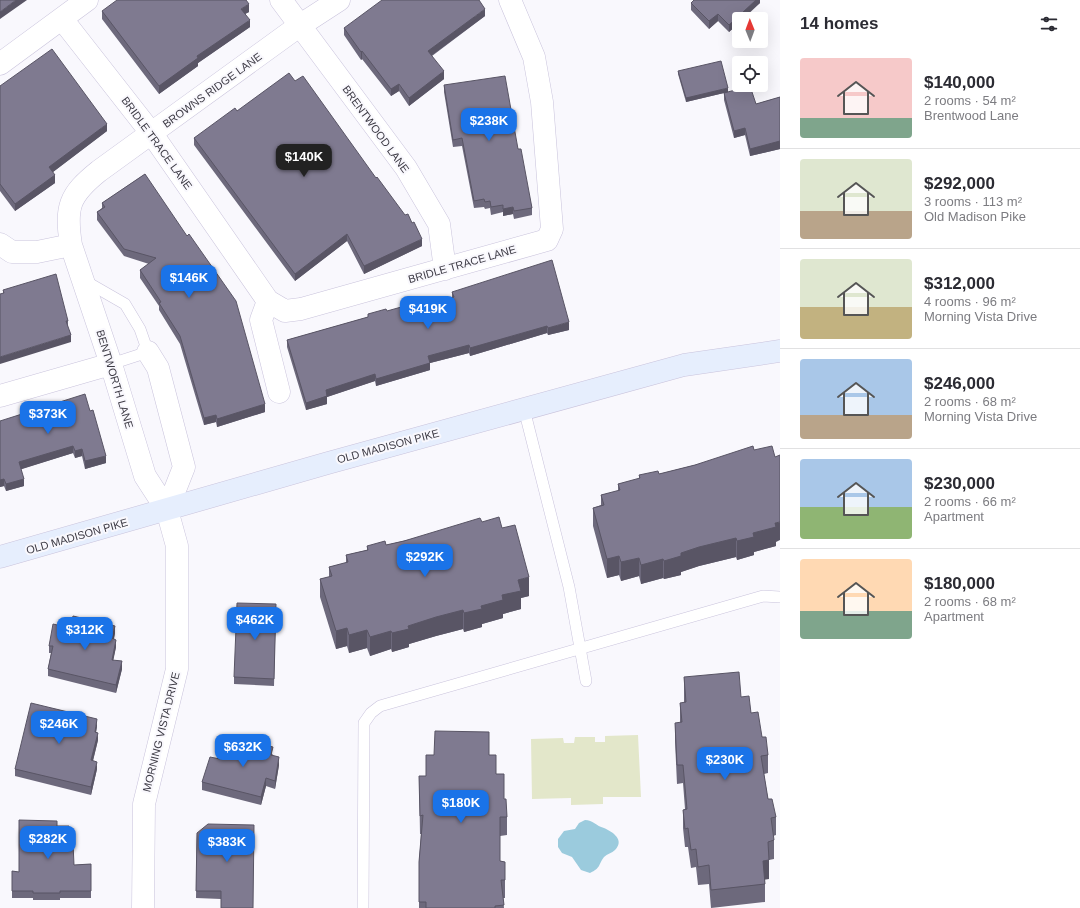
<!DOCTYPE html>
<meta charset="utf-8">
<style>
body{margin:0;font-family:Helvetica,sans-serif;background:#f2f2f3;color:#2b2b33;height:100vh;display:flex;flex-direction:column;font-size:15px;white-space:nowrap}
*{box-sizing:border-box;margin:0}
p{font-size:13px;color:#7c7c81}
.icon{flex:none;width:22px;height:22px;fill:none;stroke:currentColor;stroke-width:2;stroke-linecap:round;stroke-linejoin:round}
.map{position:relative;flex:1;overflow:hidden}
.side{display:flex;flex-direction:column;background:#fff;width:300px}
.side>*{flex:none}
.needle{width:26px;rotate:359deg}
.buttons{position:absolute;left:732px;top:12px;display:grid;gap:8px}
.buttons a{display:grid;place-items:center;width:36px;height:36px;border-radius:4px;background:#fff;box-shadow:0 4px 16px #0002;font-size:20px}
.price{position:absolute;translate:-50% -34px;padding:0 9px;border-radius:8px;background:#1a73e8;color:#fff;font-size:13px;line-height:26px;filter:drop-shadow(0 1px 2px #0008)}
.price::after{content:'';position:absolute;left:50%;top:24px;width:12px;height:9px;margin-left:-6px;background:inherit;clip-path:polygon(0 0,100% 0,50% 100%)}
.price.current{background:#222;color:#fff}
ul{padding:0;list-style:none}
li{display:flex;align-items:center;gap:12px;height:100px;padding:0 20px}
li+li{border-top:1px solid #e1e1e2}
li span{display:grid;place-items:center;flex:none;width:112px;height:80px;border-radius:4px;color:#555}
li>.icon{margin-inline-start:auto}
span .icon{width:48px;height:48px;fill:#fffc;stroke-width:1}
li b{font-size:17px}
h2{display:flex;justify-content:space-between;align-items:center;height:48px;padding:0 20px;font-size:17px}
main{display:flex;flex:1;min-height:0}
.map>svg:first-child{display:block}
.green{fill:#e3e7ca}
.water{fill:#9bcbdd}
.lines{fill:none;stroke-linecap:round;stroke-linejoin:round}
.lane-casing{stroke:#c9c3dc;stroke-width:12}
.street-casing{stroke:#c9c3dc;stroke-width:23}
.secondary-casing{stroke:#c9c3dc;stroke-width:23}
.lane{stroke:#fff;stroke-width:11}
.street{stroke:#fff;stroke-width:22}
.secondary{stroke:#e6eefd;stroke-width:22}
.wall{fill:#6d697c}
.shaded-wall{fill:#595565}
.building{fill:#7f7a90;stroke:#595565}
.labels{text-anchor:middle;stroke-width:4;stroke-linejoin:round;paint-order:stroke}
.street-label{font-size:11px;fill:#3d3b45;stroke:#f9f8fd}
</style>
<main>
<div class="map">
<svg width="780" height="908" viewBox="0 0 780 908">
<rect width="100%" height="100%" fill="#f9f8fd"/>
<path class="green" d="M638,735L641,797H603V804L571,805V798L532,799L531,739L563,738L564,743H574L575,737H595V742H605V736Z"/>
<path class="water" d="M585,820C593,820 596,826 604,828C613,832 625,840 615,850C612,853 607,854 604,857C598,865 601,868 590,873L581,870L572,857L562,853L558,847V839L564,831L575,829L579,823Z"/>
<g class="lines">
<defs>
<path id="lane" d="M85,281L125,304L140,329L148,352L111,364
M524,409L569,587L586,681
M363,908L364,723L371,713L380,706L763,596L780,597"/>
<path id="street" d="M281,0L406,168L439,224L445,269
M62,19L152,134L268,301L285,311L301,309L547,240L552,229L542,102L534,57L510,0
M0,64L87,0
M0,244L12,252H37L71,245
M268,301L261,320L279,392
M148,352L158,368L184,467L167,510
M0,396L111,364
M143,908L144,804L177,669V546L167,510L145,476L111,364L71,245C65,207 69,195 99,171L299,26L339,0"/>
<path id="secondary" d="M0,557L328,463L684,365L780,351"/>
</defs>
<use href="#lane" class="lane-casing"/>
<use href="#street" class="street-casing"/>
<use href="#secondary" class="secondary-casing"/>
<use href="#lane" class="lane"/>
<use href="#street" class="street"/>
<use href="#secondary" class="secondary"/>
</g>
<path class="wall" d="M760,0V3L739,19V23L729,32L718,21L709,29L691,10V3Z
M102,11L249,12L245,14L250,27L198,63V66L159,94L102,19Z
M485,16L432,56L444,79L409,106L399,91L391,96L362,59L361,60L344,35V28Z
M678,71L756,104L780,97V149L750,156L745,135L734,138L724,100V93L686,102L678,74Z
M295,81L422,246L364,274L347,241L295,281L194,145V138L237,111Z
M444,85L518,149L532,208V215L514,219L513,214L503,216V212L491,215L490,208L485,209L484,207L474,208L462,146L453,147L444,92Z
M0,86L107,131L53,172L55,183L15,211L0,191Z
M145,174L265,412L217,427L216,422L204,425L180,344L159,310V306L140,278V270L149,264L124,256L97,220V212L102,208V203Z
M3,290L68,321V328L71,342L3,293Z
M452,292L569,330L548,335L547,333L470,356L469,353L430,363V370L376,386L375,381L327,397V404L306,410L287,347V340L368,317V314L413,307L452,298Z
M90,411L106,463L85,469L82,456L75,458L73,453L21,469L24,486L6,491L4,486L0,487V421Z
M754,450L776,542V546L754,552V555L737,560L736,557L699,566L681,572V575L664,579L663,578L641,584L639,576L621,581L619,575L607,578L593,526V508L601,505V495L618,491V484L639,479V475L659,474Z
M482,522L502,528L529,596L521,598V609L503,614V618L482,624V627L464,632L463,629L436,636L409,644V647L392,652L391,649L370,656L367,648L349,653L347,646L336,649L320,597V579L329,577V567L346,563V555L367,550V546L386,545Z
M276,604L274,686L234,684V677Z
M70,628L115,633L114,639L116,647L113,660L122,669L116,693L48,676V669L51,653H49V646Z
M684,677L741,697L751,713L762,737L768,755V773L764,774L768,799L776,817V835L773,836L774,840V859L769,860V879H765V902L711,908L709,884L698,885L696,867L691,868L688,847H685L683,828V810L685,809L683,783L677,784L675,741V723H680V703H684Z
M97,726L96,732L98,740L93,761L97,769L91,795L15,776V769Z
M229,750L273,754L272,755L279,765L275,789L266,786L261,805L202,790V782Z
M426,755H489L504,799L507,817V835L500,836V861L505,862V898H503L504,908H419V862L421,834H420L419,776H426Z
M254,825L221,899L196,898L197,833Z
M57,826L69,843L74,865L91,864V898H60V900H33V898H12V871L19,872Z"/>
<path class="shaded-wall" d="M16,0H27L0,19V12Z
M756,0H760V3L743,19H739V23L729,32V25Z
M249,4V12L241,16V9Z
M485,9V16L428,58V51Z
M718,14V21L709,29V21Z
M250,20V27L198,63V66L159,94V86L197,56Z
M362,51V59L361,60V52Z
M444,71V79L409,106V98Z
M399,84V91L391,96V89Z
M728,88V92L686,102V98Z
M107,124V131L49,175V167Z
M745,128V135L734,138V131Z
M780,141V149L750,156V149Z
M55,175V183L15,211V204Z
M513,207V214L503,216V209Z
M347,234V241L295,281V274Z
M422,239V246L364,274V266Z
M569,322V330L548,335V328Z
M547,326V333L470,356V348Z
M71,335V342L0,364V357Z
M469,345V353L430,363V370L376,386V379L428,356Z
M375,374V381L327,397V404L306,410V403L326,390Z
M265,404V412L217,427V419Z
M216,415V422L204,425V418Z
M73,446V453L19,470V462Z
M82,449V456L75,458V451Z
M106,456V463L85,469V461Z
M4,479V486L0,487V480Z
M24,479V486L6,491V484Z
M780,522V540L776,542V546L754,552V555L737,560V541L775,523Z
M736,538V557L699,566L681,572V575L664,579V561L681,553L699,547Z
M619,556V575L607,578V559Z
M639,558V576L621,581V562Z
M663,559V578L641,584V565Z
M529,577V596L521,598V609L503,614V618L482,624V627L464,632V613L502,595L518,580Z
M463,610V629L436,636L409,644V647L392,652V633L408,626L436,617Z
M115,626V633L112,646V638Z
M347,628V646L336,649V631Z
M367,630V648L349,653V635Z
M391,631V649L370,656V637Z
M116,640V647L112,667V660Z
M122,661V669L116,693V685Z
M97,719V726L95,739V732Z
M98,733V740L91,768V760Z
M279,757V765L275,789V781Z
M97,762V769L91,795V787Z
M266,778V786L261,805V797Z
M769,860V879L763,880V861Z"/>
<path class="building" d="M0,0H16L0,12Z
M117,0H246L249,4L241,9L250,20L197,56L198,58L159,86L102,11Z
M382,0H479L485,9L428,51L444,71L409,98L399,84L391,89L362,51L361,52L344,28Z
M694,0H756L729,25L718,14L709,21L691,3Z
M52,49L107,124L49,167L55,175L15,204L0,184V86Z
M721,61L728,88L686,98L678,71Z
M289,73L295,81L303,76L376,178L377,177L405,215L408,214L412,223L414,222L422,239L364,266L347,234L295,274L194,138L235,108L237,111Z
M505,76L518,149H521L532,208L514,211L513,207L503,209V205L491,207L490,201L485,202L484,199L474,201L462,138L453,140L444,85Z
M750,86L756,104L780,97V141L750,149L745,128L734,131L724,93Z
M145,174L187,236L189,234L236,301L265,404L217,419L216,415L204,418L180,336L159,303L161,302L140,270L156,258L124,249L97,212L105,207L102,203Z
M552,260L569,322L548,328L547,326L470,348L469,345L428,356L430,363L376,379L375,374L326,390L327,396L306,403L287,340L368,317V314L386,309L387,311L412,304L413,307L454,297L452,292Z
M56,274L68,321H66L71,335L0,357V294L4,293L3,290Z
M85,394L90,411L93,410L106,456L85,461L82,449L75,451L73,446L19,462L24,479L6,484L4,479L0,480V421Z
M753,446L754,450L772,446L775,457L780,455V522L775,523L776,527L753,533L754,537L737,541L736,538L699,547L681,553V556L664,561L663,559L641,565L639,558L621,562L619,556L607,559L593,508L604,505L601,495L620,490L618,484L640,478L639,475L658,471L659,474L695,465Z
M499,517L502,528L515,525L529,577L518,580L521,591L502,595L503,600L481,606L482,609L464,613L463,610L436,617L408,626L409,629L392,633L391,631L370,637L367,630L349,635L347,628L336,631L320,579L332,576L329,567L348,562L346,555L368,550L367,546L385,541L386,545L404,541L480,518L482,522Z
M237,603L276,604L274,679L234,677Z
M73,616L115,626L112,638L116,640L112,660L122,661L116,685L48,669L53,646H49L53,624L70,628Z
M739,672L741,697L749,696L751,713L758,712L762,737H766L768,755L761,756L768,799H772L776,817L771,818L774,840L768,842L769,860L763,861L765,884L711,890L709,865L698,867L696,849L691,850L688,828L685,829L683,810L687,809L683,765H677L675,723L682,722L680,703L686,702L684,677Z
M31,703L97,719L95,732L98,733L91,760L97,762L91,787L15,769Z
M435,731L489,732V755H496V774H504V799H506L507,817H500V861L505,862V880H501L504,905L495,906V908H426V902H419V862L423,815L420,816L419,776H426V755H434Z
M233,737L273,747L271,755L279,757L275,781L266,778L261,797L202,782L210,757L220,759L223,748L229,750Z
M19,820L57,821V826H69V843H73L74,865L91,864V891H60V893H33V891H12V871L19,872Z
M208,824L254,825L253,908H221V891H196L197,833Z"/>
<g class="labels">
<g class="street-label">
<text transform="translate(212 90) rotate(-36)" y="4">BROWNS RIDGE LANE</text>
<text transform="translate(376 129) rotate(54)" y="4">BRENTWOOD LANE</text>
<text transform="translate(157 143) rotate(54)" y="4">BRIDLE TRACE LANE</text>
<text transform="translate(462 264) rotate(-16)" y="4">BRIDLE TRACE LANE</text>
<text transform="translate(115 379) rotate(73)" y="4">BENTWORTH LANE</text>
<text transform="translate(388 446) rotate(-15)" y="4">OLD MADISON PIKE</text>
<text transform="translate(77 536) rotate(-16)" y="4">OLD MADISON PIKE</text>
<text transform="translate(161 732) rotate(-76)" y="4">MORNING VISTA DRIVE</text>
</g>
</g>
</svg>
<div class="buttons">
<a><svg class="needle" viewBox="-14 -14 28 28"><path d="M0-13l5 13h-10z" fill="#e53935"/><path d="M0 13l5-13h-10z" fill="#7c7c81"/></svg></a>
<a><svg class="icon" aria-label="locate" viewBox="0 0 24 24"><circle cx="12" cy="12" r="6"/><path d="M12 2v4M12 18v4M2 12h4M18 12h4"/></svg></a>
</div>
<b class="price" style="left:489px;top:142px">$238K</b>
<b class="price current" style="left:304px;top:178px">$140K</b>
<b class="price" style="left:189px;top:299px">$146K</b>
<b class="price" style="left:428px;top:330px">$419K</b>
<b class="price" style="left:48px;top:435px">$373K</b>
<b class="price" style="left:425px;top:578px">$292K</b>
<b class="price" style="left:255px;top:641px">$462K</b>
<b class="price" style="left:85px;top:651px">$312K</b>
<b class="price" style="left:59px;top:745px">$246K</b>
<b class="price" style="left:243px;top:768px">$632K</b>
<b class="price" style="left:725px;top:781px">$230K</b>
<b class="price" style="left:461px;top:824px">$180K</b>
<b class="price" style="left:48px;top:860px">$282K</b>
<b class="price" style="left:227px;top:863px">$383K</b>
</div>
<section class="side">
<h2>14 homes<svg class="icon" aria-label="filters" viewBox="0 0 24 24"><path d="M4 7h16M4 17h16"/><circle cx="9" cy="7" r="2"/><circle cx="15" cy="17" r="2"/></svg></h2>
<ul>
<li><span style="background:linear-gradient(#f6c9c9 75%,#7fa58c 0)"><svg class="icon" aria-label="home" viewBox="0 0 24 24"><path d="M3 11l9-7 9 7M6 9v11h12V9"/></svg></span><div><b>$140,000</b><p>2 rooms · 54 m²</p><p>Brentwood Lane</p></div></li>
<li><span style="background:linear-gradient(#dfe7d0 65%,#b9a48a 0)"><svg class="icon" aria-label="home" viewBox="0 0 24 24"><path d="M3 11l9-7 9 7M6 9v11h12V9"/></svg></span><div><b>$292,000</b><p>3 rooms · 113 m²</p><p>Old Madison Pike</p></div></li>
<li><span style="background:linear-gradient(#dfe7d0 60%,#c2b280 0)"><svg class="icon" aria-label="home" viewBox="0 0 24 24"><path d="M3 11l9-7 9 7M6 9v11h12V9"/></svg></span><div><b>$312,000</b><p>4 rooms · 96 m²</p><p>Morning Vista Drive</p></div></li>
<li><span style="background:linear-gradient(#a9c7e8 70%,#b9a48a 0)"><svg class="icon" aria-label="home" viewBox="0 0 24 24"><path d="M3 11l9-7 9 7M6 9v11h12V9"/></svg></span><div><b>$246,000</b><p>2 rooms · 68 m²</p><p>Morning Vista Drive</p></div></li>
<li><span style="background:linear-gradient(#a9c7e8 60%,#8fb573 0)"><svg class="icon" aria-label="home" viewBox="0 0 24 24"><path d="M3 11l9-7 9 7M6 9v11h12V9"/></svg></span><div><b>$230,000</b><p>2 rooms · 66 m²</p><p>Apartment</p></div></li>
<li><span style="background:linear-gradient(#ffd9b3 65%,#7fa58c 0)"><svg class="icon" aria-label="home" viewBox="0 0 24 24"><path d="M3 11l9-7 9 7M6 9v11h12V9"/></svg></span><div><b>$180,000</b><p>2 rooms · 68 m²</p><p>Apartment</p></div></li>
</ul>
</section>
</main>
